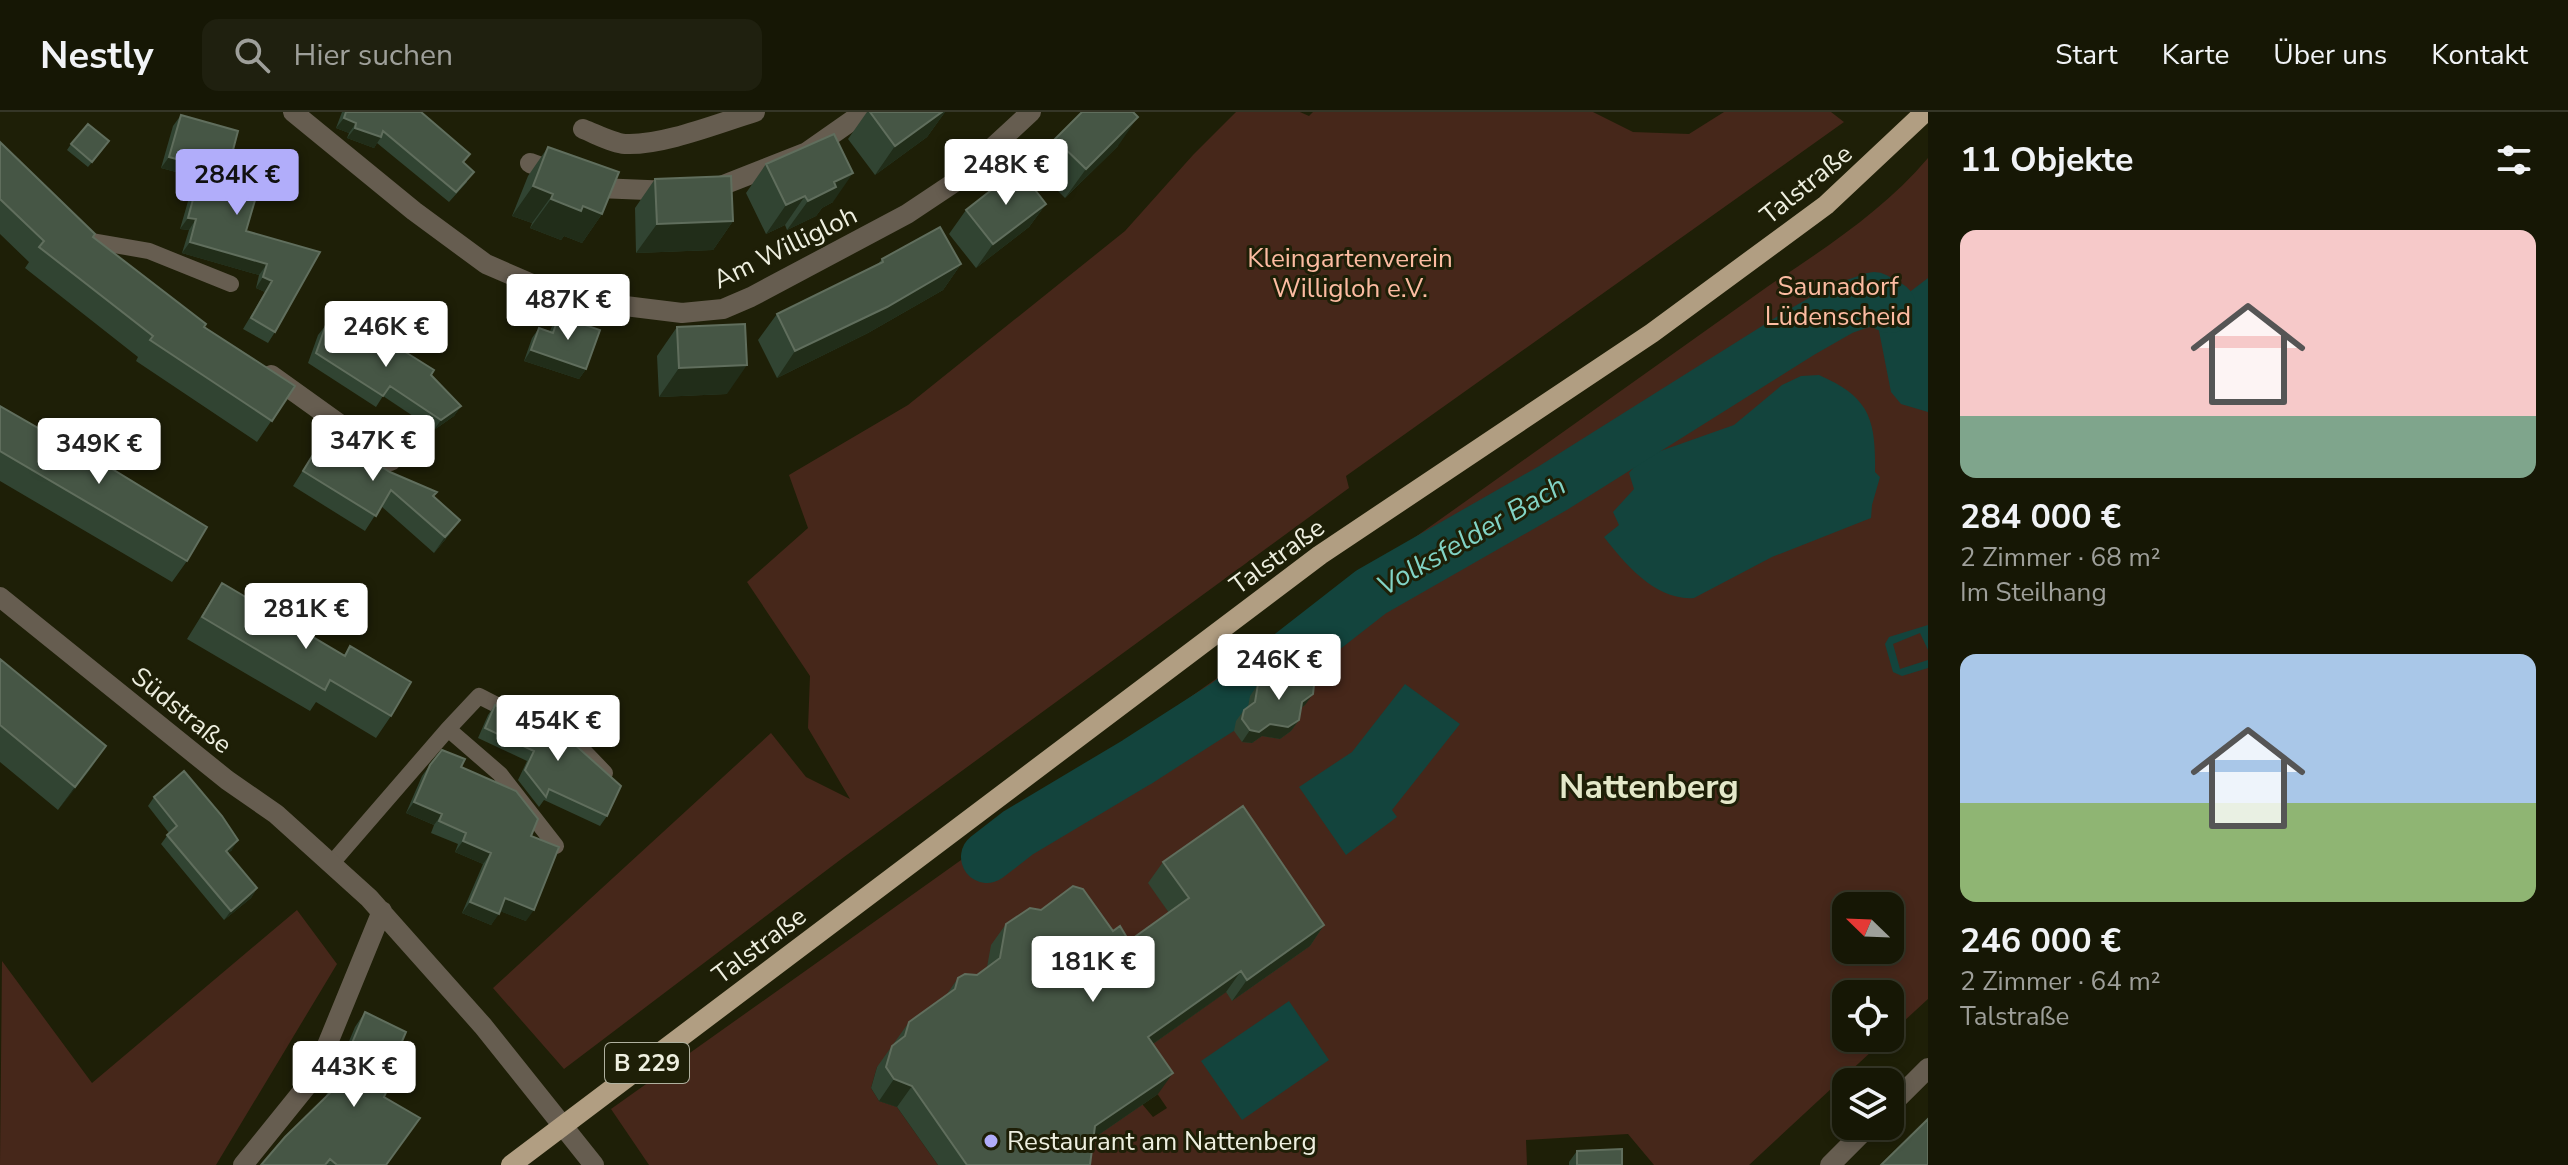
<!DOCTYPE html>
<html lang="de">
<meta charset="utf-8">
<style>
body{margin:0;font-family:"Nunito Sans",sans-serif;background:#1f200f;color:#f1f3f6;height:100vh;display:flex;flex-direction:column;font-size:30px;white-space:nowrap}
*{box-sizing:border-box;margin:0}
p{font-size:26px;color:#9e9f9a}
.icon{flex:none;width:44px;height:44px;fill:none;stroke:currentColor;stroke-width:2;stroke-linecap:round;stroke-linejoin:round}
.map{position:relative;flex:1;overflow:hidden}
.side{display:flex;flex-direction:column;background:#161705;width:640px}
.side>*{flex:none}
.needle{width:52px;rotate:293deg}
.buttons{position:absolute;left:1832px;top:780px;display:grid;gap:16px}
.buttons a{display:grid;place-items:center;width:72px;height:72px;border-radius:16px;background:#161705;box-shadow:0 4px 12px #0003,0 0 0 2px #353627;font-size:40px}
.price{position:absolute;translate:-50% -68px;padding:0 18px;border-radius:8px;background:#fff;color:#222;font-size:26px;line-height:52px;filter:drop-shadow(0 2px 4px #0008)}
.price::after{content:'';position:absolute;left:50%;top:48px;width:24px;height:18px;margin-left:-12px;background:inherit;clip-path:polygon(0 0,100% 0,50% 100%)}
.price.selected{background:#b1adfa;color:#111}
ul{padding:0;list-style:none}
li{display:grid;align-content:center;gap:16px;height:424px;padding:0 32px}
li span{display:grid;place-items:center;height:248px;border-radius:16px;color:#555}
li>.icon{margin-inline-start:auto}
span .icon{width:144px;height:144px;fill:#fffc;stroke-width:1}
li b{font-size:34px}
h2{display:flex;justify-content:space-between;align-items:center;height:96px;padding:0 32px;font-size:34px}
header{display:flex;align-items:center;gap:48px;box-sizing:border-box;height:112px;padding:0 40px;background:#161705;border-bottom:2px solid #353627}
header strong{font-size:38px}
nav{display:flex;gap:44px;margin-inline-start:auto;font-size:28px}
.search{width:560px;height:72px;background:#1f200f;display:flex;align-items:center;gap:20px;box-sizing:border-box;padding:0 28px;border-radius:16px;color:#9e9f9a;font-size:30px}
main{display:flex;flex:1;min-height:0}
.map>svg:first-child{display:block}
.green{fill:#46271a;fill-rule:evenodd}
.water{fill:#13443d}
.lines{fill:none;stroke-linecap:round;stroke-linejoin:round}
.river{stroke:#13443d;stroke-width:52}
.lane{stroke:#665d50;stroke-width:16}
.street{stroke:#665d50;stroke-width:20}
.primary{stroke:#b19e82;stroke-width:20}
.wall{fill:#314432}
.shaded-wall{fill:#212d19}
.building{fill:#465645;stroke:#606e5d;stroke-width:2}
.poi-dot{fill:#b1adfa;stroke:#1e1f07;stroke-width:3}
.labels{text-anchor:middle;stroke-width:6;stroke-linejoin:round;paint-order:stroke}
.shield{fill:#1e1f07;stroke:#b0b19f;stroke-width:2}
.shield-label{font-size:24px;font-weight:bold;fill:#eeefe0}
.street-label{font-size:26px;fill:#eeefe0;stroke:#1e1f07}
.park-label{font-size:26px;fill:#fdbca2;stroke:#1e1f07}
.poi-label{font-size:26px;fill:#eeefe0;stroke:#1e1f07;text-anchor:start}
.water-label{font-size:28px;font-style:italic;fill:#81d3c5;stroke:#1e1f07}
.district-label{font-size:34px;font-weight:bold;fill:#e4e8c9;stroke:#1e1f07}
</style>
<header>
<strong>Nestly</strong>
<div class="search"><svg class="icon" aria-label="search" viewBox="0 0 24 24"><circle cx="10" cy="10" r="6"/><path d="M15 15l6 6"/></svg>Hier suchen</div>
<nav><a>Start</a><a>Karte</a><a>Über uns</a><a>Kontakt</a></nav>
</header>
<main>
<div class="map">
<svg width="1928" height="1053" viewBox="0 0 1928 1053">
<rect width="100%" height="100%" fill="#1e1f07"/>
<path class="green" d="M1236,0H1300L1309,4L1313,0H1593L1633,20L1689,22L1724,0H1831L1844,10L1346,364L1349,376L844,745L564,957L493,876L771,621L806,665L850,687L808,616L810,564L747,470L808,416L789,363L908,293L1125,119L1193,43Z
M1928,46V887L1890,922V882H1846V926H1886L1749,1053H1654L1628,1022L1526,1028L1527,1053H1078L1080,1041L1132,980L1153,1005L1167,996L1133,946L1226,880L1233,889L1149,771L1174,808L1114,850L985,867L877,955L871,976L879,989L897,995L938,1053H649L611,997L1767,175C1824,137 1883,99 1928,46ZM1846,794H1890V838H1846Z
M297,798L337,852L216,1053H0L2,849L92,971Z"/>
<path class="water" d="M1928,166V300L1901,292L1891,280L1879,219L1890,195Z
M1819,263C1869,285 1876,306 1875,360L1880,365L1872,393L1871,406L1772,445L1694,486C1656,489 1625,452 1604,425L1619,413L1613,400L1634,377L1629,361L1636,353L1635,348L1734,313L1782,273L1801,264Z
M1928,513V538L1920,521L1893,532L1900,557L1928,548V556L1902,564L1893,560L1885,532L1889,525Z
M1405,572L1460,612L1392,698L1397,705L1346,743L1299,675L1352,640Z
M1289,889L1329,948L1242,1008L1201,949Z"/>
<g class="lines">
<path class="river" d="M987,745L1018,721L1137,650L1226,593L1371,480L1553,376L1800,221L1842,197L1874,186L1890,195"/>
<path class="lane" d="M91,129L149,139L231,172
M448,617L500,662L556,734
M561,626L581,636L605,661
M332,751L448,617L479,584L540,615"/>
<path class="street" d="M293,0L414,99L486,152L555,182L617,193L682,201L723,197L751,185L907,102L955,70L1031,0
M583,17C596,22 612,31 625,32C662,34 719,11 755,0
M530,51L598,76L672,79
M708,79L807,40L864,0
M271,263L391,349
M0,485L227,668L276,702L369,786L483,914L594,1053
M1890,994L1928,956
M243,1053L314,965L382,799
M1830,1053L1869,1014"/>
<path class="primary" d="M511,1053L1320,443L1652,221L1826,93L1925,0"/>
</g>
<path class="wall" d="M342,0H421L464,51L467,70L449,90L377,31L374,36L347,26L349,21L336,16Z
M867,0H945L927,25L875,63L848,27Z
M181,3L227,61L246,119L320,140L275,220L268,231L243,217L265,180L256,176L259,163L182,141L189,118L180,117L195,65L161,56L173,14Z
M1055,27L1118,34L1065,86L1035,56Z
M0,30L93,125L204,215L295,274L257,330L136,249L138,245L25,156L29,150L0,122Z
M71,32L105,35L88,55L67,38Z
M548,35L602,102L582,131L564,124L561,128L530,116L532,111L512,104L528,64Z
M766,52L833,90L822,96L816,104L787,118L785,113L766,122L746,81Z
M655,67L733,109L713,138L636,141L635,96Z
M1046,92L1029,115L976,156L949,122L966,98Z
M882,147L961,152L943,178L868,221L777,266L758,228L777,202L878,152Z
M559,204L586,257L579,267L524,249L532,226L539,216L550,219L552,214Z
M326,213L348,227L431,263L461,294L454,304L434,318L383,284L376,295L308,251L318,223Z
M677,215L727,282L659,285L657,244Z
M0,294L187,449L172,470L0,369Z
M327,320L390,360L437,380L434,384L460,408L449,423L434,441L381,394L365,419L293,374Z
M222,471L344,543L350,534L391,604L376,626L316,590L310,599L187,527L208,493Z
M0,547L106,634L58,698L0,650Z
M1258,572L1305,593L1301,596L1299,608L1291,619L1280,627L1262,624L1252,631L1242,630L1234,619L1236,609L1244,598L1248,595L1250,584Z
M495,593L607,704L600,714L544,688L539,695L518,668L527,649L478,626L488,603Z
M430,653L461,655L531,724L526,809L500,799L491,813L462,801L483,752L455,740L458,732L431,721L434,713L406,701L422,664Z
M154,685L232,738L228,741L257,776L251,786L224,808L161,732L169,721L148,694Z
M1163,750L1324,813L1310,834L1232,889L1226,880L1153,932L1158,982L1094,1026L1090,1053H938L897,995L879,989L871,976L877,955L909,910L945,885L958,866L977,863L987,855L991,833L1006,812L1113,819L1129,829L1169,801L1148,771Z
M365,900L392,953L384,985L386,1053H261L325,986L355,915Z
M1577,1039L1622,1053H1569V1050Z"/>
<path class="shaded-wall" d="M942,0H945L927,25L875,63L895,34Z
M1138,5L1118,34L1065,86L1086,57Z
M344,6L356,11L349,21L336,16Z
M355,16L381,25L374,36L347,26Z
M169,45L202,54L195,65L161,56Z
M853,61L833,90L822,96L816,104L787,118L808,89L834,70Z
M533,74L553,82L532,111L512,104Z
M805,84L785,113L766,122L786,93Z
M551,87L583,94L602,102L582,131L564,124L561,128L530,116Z
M1046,92L1029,115L976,156L993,132Z
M188,106L196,107L189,118L180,117Z
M733,109L713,138L636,141L657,112Z
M190,130L267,152L259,163L182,141Z
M961,152L943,178L868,221L777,266L795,239Z
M263,165L272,169L265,180L256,176Z
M531,238L586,257L579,267L524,249Z
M747,253L727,282L659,285L679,256Z
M461,294L454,304L434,318L441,308Z
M460,408L449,423L434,441L445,425Z
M1313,582L1305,593L1294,601L1302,590Z
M1299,608L1291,619L1280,627L1262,624L1252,631L1242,630L1250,618L1270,612Z
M106,634L90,658L58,698L75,675Z
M414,690L442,702L434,713L406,701Z
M238,728L232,738L219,748L226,739Z
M463,729L491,741L483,752L455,740Z
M257,776L251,786L224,808L231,799Z
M505,786L534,798L526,809L497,798Z
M470,790L499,802L491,813L462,801Z
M1324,813L1310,834L1232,889L1247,868Z
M1241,859L1226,880L1133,946L1148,925Z
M1173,961L1158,982L1081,1035L1095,1014Z
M894,967L912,974L897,995L879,989Z"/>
<path class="building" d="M346,0H421L470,42L463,50L474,60L456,80L383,19L381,25L355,16L356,11L344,6Z
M870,0H942L895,34Z
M1082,0H1133L1138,5L1086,57L1055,27Z
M181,3L238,19L227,61L260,71L246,119L320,140L275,220L251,206L272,169L263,165L267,152L190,130L196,107L188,106L202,54L169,45Z
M88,12L109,29L92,50L71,32Z
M834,22L853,61L834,70L836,75L808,89L805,84L786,93L766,52Z
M0,30L95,122L93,125L206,212L204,215L295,274L272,309L150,228L153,224L39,135L44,129L0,87Z
M548,35L619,60L602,102L583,94L581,99L551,87L553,82L533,74Z
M1013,61H1022L1046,92L993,132L966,98Z
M731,64L733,109L657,112L655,67Z
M940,115L961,152L887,195L795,239L777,202L883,150L882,147Z
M559,204L600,218L586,257L531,238L539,216L553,221Z
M359,211L434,258L431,263L461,294L441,308L390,274L383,284L316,241L326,213L349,227Z
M745,212L747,253L679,256L677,215Z
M0,294L80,340L81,338L207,415L187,449L0,339Z
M327,320L365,340L363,343L390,360L437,380L433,384L460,408L445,425L391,378L376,404L303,359Z
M222,471L345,544L350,534L411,570L391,604L330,568L325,578L202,505Z
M0,547L106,634L75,675L0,613Z
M1302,556L1314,573L1313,582L1302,590L1299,608L1288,615L1270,612L1259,620L1250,618L1242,607L1244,598L1255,590L1258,572L1269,565L1287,568Z
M495,593L573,631L621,674L607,704L549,677L546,685L525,658L534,639L485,616Z
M442,638L465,647L461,655L516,679L538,707L531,724L559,735L534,798L505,786L499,802L470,790L491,741L463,729L466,721L439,709L442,702L414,690L430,653Z
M184,659L222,704L238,728L226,739L257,776L231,799L167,723L177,714L154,685Z
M1243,694L1324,813L1247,868L1241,859L1148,925L1173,961L1095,1014L1090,1053H967L912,974L894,967L886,955L892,934L905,924L909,910L955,877L958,866L965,862L977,863L1000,846L1006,812L1030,796L1041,798L1073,774L1083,777L1113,819L1120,814L1129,829L1189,786L1163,750Z
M365,900L406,920L392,953L397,955L384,985L420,1006L386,1053H337L330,1047L325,1053H261L285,1025L332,979Z
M1928,1007V1053H1881Z
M1622,1037V1053H1577V1039Z"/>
<circle class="poi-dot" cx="991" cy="1029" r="8"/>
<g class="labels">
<rect class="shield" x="605" y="931" width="84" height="40" rx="6"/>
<g class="shield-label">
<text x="647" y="959">B 229</text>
</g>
<g class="street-label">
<text transform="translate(1806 72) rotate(-39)" y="9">Talstraße</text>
<text transform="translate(785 135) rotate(-26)" y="9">Am Willigloh</text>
<text transform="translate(1277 444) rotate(-36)" y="9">Talstraße</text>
<text transform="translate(182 598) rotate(39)" y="9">Südstraße</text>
<text transform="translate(759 833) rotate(-37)" y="9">Talstraße</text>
</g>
<g class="park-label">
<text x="1350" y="155">Kleingartenverein<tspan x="1350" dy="30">Willigloh e.V.</tspan></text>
<text x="1838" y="183">Saunadorf<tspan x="1838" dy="30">Lüdenscheid</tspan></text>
</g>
<g class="poi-label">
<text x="1007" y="1038">Restaurant am Nattenberg</text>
</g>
<g class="water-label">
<text transform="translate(1471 423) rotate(-30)" y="10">Volksfelder Bach</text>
</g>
<g class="district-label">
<text x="1649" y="686">Nattenberg</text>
</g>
</g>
</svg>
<div class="buttons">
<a><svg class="needle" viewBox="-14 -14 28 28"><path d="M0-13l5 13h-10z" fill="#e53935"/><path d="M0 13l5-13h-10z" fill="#9e9f9a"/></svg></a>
<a><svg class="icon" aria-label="locate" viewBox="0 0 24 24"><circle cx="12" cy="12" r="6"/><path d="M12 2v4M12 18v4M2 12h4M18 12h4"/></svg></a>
<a><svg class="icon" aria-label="layers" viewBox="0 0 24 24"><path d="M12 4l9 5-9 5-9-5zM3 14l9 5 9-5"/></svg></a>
</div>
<b class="price" style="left:1006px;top:95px">248K €</b>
<b class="price selected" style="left:237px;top:105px">284K €</b>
<b class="price" style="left:568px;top:230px">487K €</b>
<b class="price" style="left:386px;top:257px">246K €</b>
<b class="price" style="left:373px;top:371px">347K €</b>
<b class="price" style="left:99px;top:374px">349K €</b>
<b class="price" style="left:306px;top:539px">281K €</b>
<b class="price" style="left:1279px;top:590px">246K €</b>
<b class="price" style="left:558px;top:651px">454K €</b>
<b class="price" style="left:1093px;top:892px">181K €</b>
<b class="price" style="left:354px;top:997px">443K €</b>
</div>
<section class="side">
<h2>11 Objekte<svg class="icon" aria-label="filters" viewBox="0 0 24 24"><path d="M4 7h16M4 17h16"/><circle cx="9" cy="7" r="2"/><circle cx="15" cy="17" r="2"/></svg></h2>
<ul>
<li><span style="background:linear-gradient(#f6c9c9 75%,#7fa58c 0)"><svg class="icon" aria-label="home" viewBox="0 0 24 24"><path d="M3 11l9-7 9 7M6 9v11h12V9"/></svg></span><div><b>284 000 €</b><p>2 Zimmer · 68 m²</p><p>Im Steilhang</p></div></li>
<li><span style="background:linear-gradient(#a9c7e8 60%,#8fb573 0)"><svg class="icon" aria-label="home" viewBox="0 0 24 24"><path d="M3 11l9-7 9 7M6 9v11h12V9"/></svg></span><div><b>246 000 €</b><p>2 Zimmer · 64 m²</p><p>Talstraße</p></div></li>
</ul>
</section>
</main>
